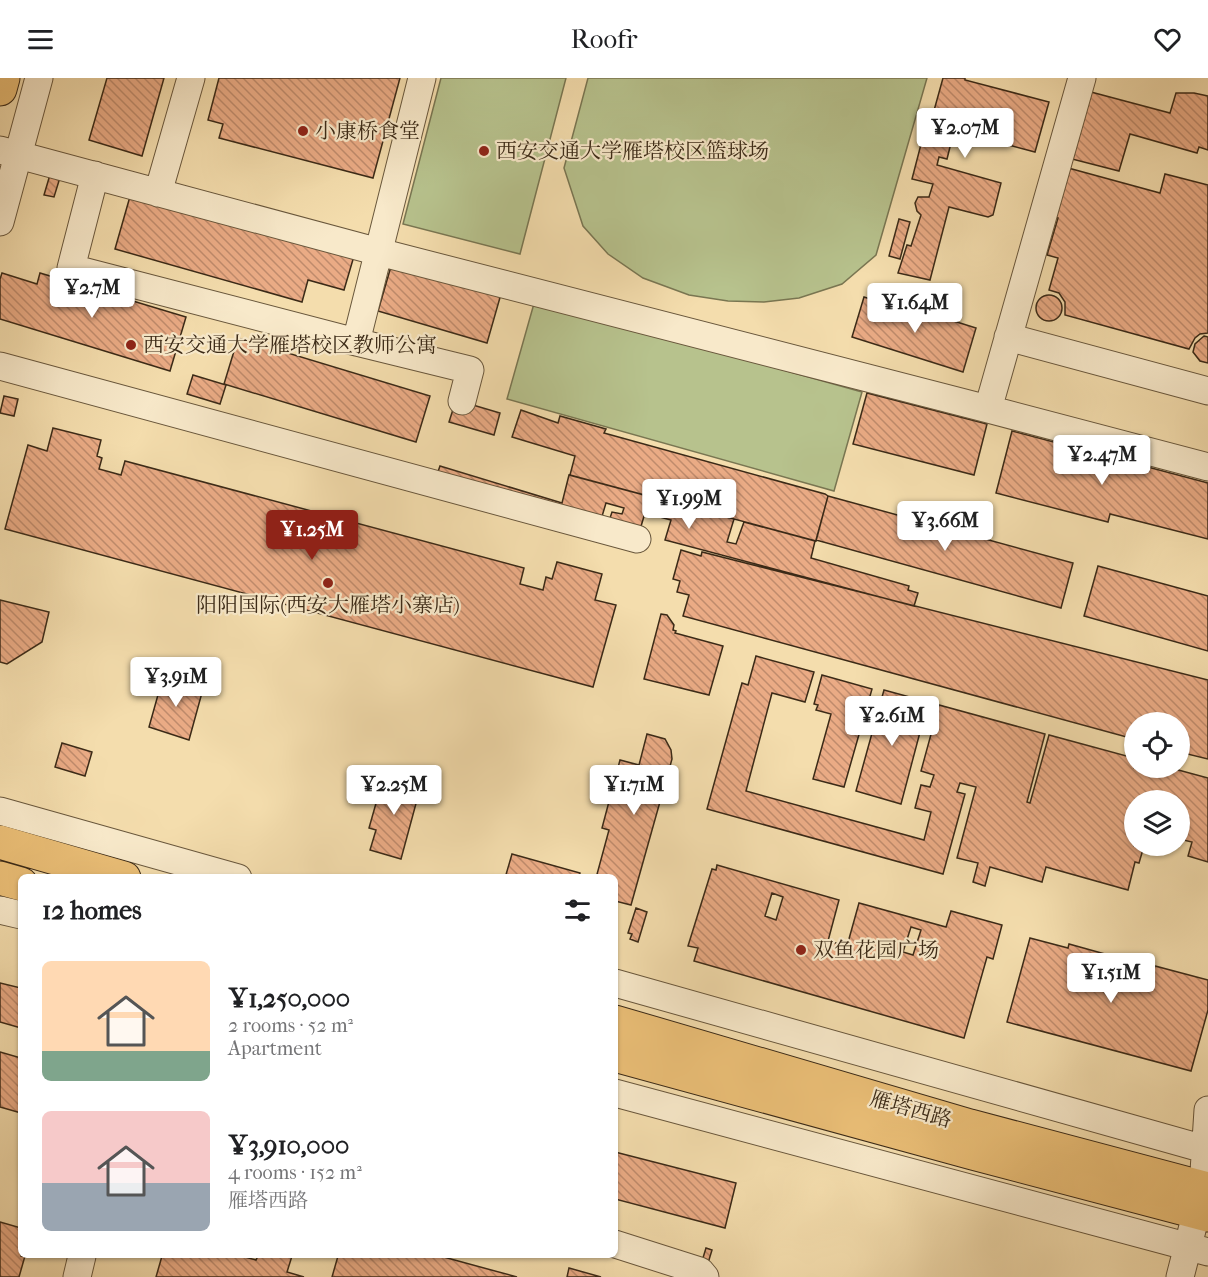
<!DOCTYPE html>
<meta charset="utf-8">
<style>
body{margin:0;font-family:"IM FELL French Canon","Noto Serif SC",serif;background:#f2f2f2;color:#202124;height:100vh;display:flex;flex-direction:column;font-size:22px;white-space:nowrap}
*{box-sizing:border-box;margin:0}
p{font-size:20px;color:#757577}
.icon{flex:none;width:33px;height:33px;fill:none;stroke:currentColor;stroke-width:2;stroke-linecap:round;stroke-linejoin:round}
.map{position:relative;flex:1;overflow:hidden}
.panel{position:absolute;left:18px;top:796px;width:600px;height:384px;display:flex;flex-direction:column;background:#fff;border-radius:9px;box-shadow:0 2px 4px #0004}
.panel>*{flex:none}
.buttons{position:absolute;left:1124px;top:634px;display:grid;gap:12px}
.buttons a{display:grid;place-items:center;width:66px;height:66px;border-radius:50%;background:#fff;box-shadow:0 2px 4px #0004;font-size:30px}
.price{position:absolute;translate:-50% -51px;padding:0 14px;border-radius:6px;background:#fff;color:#222;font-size:20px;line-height:39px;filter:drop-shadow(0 2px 3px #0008)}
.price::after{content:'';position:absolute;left:50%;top:36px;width:18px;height:14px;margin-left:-9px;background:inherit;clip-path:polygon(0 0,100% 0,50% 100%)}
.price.on{background:#8f2418;color:#fff}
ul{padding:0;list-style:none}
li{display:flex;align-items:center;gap:18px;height:150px;padding:0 24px}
li span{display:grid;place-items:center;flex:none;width:168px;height:120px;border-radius:9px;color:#555}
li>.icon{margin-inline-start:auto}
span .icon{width:72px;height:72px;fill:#fffc;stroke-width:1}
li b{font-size:26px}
h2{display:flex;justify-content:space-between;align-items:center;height:72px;padding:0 24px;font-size:26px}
header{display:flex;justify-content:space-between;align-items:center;height:78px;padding:0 24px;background:#fff;font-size:27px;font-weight:600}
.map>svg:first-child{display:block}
.pitch{fill:#b7c28d;stroke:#797652;stroke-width:1.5}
.building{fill:url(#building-back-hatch);stroke:#3b2a17;stroke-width:1.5;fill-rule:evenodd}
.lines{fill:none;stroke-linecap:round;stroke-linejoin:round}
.minor-casing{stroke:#69573c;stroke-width:29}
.major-casing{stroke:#3b2a17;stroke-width:35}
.minor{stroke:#f8e9ca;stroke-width:27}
.major{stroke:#eabe76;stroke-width:33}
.poi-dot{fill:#8f2418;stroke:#f8e9ca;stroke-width:2}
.labels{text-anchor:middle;stroke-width:4.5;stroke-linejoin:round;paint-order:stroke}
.poi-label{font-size:21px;fill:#3b2a17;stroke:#f8e9ca;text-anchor:start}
.street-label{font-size:21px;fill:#3b2a17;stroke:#f8e9ca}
</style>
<header><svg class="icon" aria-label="menu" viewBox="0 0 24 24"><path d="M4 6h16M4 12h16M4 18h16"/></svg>Roofr<svg class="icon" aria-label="heart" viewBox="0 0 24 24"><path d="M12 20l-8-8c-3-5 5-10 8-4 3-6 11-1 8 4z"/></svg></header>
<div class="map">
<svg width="1208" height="1199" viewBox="0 0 1208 1199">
<defs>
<pattern id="building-back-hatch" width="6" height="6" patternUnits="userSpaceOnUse" patternTransform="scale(1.5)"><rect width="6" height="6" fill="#eaab85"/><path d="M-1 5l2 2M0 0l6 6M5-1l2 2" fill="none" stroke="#bf8b6c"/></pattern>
</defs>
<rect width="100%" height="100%" fill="#f4ddad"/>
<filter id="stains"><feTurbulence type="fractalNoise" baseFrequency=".00333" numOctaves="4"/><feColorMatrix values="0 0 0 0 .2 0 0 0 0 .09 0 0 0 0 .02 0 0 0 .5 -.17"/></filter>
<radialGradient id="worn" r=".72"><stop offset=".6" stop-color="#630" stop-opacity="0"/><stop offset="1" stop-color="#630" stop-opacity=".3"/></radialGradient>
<path class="pitch" d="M441,0H566L520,176L403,146Z
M588,0H927L876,177L842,206L799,220L764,224L728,223L689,217L643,200L608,176L583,148L564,90Z
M535,222L862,314L834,413L507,321Z"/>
<path class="building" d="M107,0H164L142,78L89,62Z
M219,0H400L373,100L219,60L223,46L208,42Z
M943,0H965V2L1049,24L1035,74L954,53L947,81L939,79L937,87L1001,105L993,137L988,139L949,129L930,202L898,195L907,167L911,168L921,137L917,133L915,125L918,119H929L933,106L912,101L926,47H930Z
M1091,14L1170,35L1176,15H1194L1208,18V72L1199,69L1197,75L1130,56L1119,93L1072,81Z
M1061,88L1160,115L1165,96L1208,107V255L1200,256L1195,260L1189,271L1065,237V224L1059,215L1049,212L1058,180L1047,177L1058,140L1051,138Z
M52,90L62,93L54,119L44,117Z
M131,115L354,178L344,212L308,202L302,224L115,171Z
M899,141L910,144L900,181L889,178Z
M392,185L501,216L487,265L378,233Z
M2,195L37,206L40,195L186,239L170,293L0,241V201Z
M1036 230a13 13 0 1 1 26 0a13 13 0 1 1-26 0Z
M864,219L889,227L888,234L902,238L906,228L976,250L963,294L852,259Z
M1204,258L1208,259V285L1200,283L1193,274L1195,266Z
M238,260L430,318L416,364L224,306Z
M193,297L226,307L220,326L187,316Z
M867,315L987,346L974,397L853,366Z
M4,318L18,321L14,338L0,335Z
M456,322L500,335L494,357L449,344Z
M521,332L558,345L560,338L606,351L604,355L825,416L828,418L816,463L570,397L575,378L512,359Z
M53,350L101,362L97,378L102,380L99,391L121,397L125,383L524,490L520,506L543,512L546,499L552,501L557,484L602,496L595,522L616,527L593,609L5,451L28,367L47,373Z
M1012,353L1208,405V461L1110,436L1108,444L996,415Z
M440,388L562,425L569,397L734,441L727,464L736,466L744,444L815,463L811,480L909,508L908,512L918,515L914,528L665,462L671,442L645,435L639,455L608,446L612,434L622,436L624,430L606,425L600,445L434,405Z
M828,418L1073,485L1061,530L816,462Z
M681,472L701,478L702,474L1208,602V681L1179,674V645H1134V661L683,538L689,517L677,514L680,503L673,501Z
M1098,488L1208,518V573L1084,538Z
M0,522L49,534L42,564L7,586L0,584Z
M661,536L667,537L674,547L673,552L676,553L675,555L723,568L709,617L644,601Z
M756,578L814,594L805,624L772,615L746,713L924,762L931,734L915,730L921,707L930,709L934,697L921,693L939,627L1045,656L1027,724L1030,725L1049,657L1134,680V690H1171L1208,700V784L1188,778L1192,764L1179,761V723H1134V768H1144L1139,785L1135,784L1128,812L1046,789L1042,804L990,789L985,808L973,804L978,785L957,780L976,709L960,705L957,714L965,716L943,796L707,731L742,605L748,607Z
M822,597L872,611L844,709L813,701L831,636L816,632L818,627L814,626Z
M163,599L203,611L189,662L149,649Z
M884,612L928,624L901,726L856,713Z
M647,656L665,661L671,672L672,681L631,827L615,823V800H596L609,752L602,750L620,682L639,687Z
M62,665L92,674L85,698L55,689Z
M384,697L421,707L401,781L370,772L376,752L369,750Z
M512,776L580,795L579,800H505Z
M717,787L839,822L828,863L847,868L859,825L946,849L951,833L1002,847L993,881L987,879L964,960L694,883L698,870L688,868L712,791L716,792ZM772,815L783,819L776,842L765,838ZM911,849L921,852L913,877L903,874Z
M636,830L647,834L638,864L630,861L632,856L628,855Z
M1030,860L1068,870L1069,866L1123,881L1120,894L1151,902L1155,888L1208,902V932L1191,993L1007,944Z
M0,905L21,910V950L0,944Z
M0,974L21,980V1035L0,1029Z
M615,1074L736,1105L725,1150L615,1121Z
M0,1144L21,1150V1178H25L19,1199H0Z
M706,1170L712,1172L705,1195L699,1193Z
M162,1178H241L256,1182L258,1178H292L287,1194L304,1199H156Z
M338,1178H440L517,1199H332Z
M569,1190L601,1199H567Z"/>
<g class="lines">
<defs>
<path id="minor" d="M0,72L379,174L988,331L1082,0
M95,97L71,190L356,264L422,0
M158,115L191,0
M0,144L39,0
M1008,259L1208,313
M356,264L470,292L462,323
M0,288L637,461
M988,331L1208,389
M0,733L238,800
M0,832L21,837
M615,905L1208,1072
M615,1015L1208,1174
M615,1166L700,1193L705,1199
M77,1199L82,1178
M1180,1199L1203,1109L1208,1032"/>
<path id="major" d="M0,11L3,0
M0,764L124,800
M0,800L21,806
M615,944L970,1048L1208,1111
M615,977L973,1075L1208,1137"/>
</defs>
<use href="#minor" class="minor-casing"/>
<use href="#major" class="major-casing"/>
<use href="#minor" class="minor"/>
<use href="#major" class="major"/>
</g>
<g class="poi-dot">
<circle cx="303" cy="53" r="6"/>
<circle cx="484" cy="73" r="6"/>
<circle cx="131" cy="267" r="6"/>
<circle cx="328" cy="505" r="6"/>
<circle cx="801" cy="872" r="6"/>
</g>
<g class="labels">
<g class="poi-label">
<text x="315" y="60">小康桥食堂</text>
<text x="496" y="80">西安交通大学雁塔校区篮球场</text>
<text x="143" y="274">西安交通大学雁塔校区教师公寓</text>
<text x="328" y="534" text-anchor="middle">阳阳国际(西安大雁塔小寨店)</text>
<text x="813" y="879">双鱼花园广场</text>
</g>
<g class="street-label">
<text transform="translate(911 1031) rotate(16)" y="7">雁塔西路</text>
</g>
</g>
<rect width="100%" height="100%" filter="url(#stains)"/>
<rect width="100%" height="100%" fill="url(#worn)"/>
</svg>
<div class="buttons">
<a><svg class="icon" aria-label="locate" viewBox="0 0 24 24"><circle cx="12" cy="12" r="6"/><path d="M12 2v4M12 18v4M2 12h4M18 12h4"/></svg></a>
<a><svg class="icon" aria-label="layers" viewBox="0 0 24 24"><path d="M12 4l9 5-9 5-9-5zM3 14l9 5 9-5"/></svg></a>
</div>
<b class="price" style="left:965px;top:81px">¥2.07M</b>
<b class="price" style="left:92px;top:241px">¥2.7M</b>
<b class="price" style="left:915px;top:256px">¥1.64M</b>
<b class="price" style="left:1102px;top:408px">¥2.47M</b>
<b class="price" style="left:689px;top:452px">¥1.99M</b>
<b class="price" style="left:945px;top:474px">¥3.66M</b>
<b class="price on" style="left:312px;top:483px">¥1.25M</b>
<b class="price" style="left:176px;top:630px">¥3.91M</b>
<b class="price" style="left:892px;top:669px">¥2.61M</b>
<b class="price" style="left:394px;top:738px">¥2.25M</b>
<b class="price" style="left:634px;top:738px">¥1.71M</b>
<b class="price" style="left:1111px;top:926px">¥1.51M</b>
<section class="panel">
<h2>12 homes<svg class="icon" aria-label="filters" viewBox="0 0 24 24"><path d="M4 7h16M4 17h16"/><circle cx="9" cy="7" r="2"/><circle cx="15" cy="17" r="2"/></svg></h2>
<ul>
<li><span style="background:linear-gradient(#ffd9b3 75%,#7fa58c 0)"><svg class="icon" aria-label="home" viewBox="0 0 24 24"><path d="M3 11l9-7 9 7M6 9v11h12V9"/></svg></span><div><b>¥1,250,000</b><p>2 rooms · 52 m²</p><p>Apartment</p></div></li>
<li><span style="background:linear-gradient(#f6c9c9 60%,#9aa5b1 0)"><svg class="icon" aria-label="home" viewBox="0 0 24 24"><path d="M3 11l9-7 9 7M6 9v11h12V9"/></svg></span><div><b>¥3,910,000</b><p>4 rooms · 152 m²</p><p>雁塔西路</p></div></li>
</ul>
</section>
</div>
